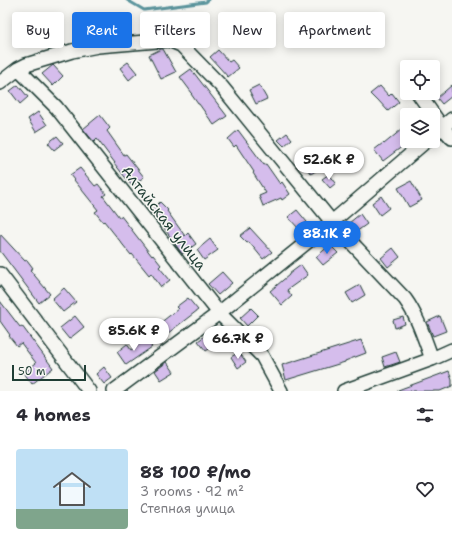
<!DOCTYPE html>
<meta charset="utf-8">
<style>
body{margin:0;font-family:"Shantell Sans",sans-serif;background:#f7f7f7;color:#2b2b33;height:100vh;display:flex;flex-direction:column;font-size:15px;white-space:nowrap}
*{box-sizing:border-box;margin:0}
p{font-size:13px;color:#7c7c81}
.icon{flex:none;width:22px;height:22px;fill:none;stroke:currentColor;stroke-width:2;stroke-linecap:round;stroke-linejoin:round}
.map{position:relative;height:391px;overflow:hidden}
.drawer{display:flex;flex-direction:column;background:#fff;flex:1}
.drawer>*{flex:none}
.guide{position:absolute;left:12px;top:12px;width:428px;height:36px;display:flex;gap:8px}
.buttons{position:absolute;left:400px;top:60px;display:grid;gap:8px}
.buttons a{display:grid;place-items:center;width:40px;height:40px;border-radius:4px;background:#fff;box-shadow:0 2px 10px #0003;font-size:20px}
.scale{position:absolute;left:12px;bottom:10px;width:74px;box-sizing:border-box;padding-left:4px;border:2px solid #1f3d34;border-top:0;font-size:11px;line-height:14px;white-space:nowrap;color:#1f3d34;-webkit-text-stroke:3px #f6f6f2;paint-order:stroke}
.price{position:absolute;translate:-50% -34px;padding:0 9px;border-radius:14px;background:#fff;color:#222;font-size:13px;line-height:26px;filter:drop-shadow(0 1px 2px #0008)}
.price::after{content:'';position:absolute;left:50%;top:24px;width:12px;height:9px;margin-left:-6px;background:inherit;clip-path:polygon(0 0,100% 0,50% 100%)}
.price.selected{background:#1a73e8;color:#fff}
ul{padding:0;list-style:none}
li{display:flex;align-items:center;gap:12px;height:100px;padding:0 16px}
li span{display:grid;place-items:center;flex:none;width:112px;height:80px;border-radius:4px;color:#555}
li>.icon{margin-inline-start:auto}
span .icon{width:48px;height:48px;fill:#fffc;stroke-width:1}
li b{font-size:17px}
h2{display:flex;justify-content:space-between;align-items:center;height:48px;padding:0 16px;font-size:17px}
.chip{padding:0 14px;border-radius:4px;background:#fff;box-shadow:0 2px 10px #0003;font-size:14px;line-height:36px}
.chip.selected{background:#1a73e8;color:#fff}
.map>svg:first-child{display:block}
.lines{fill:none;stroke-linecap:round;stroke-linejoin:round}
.stream{stroke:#5b959d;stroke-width:3}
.building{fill:#d5bdec;stroke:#1f3d34}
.minor-casing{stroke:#1f3d34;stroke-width:16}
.minor{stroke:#f6f6f2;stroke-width:13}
.labels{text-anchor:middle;stroke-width:3;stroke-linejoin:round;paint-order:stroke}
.street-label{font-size:15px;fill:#1f3d34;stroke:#f6f6f2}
</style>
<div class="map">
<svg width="452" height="391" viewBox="0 0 452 391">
<rect width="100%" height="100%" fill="#f6f6f2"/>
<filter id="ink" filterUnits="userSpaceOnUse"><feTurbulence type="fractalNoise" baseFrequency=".025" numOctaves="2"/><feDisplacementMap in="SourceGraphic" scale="8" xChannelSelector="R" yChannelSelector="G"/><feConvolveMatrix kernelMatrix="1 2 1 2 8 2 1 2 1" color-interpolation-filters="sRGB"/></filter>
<g filter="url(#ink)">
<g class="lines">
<path class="stream" d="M127,0L144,10L206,2L208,0"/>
</g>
<path class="building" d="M161,49H163L176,72L161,79L149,55Z
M218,50L229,62L232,60L239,68L228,77L210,57Z
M128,62L137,73L129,80L120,68Z
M53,65L63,76L53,86L42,74Z
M191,69L227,116L214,125L199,104H198L191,94L192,93L180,77Z
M18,85L28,97L20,104L10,91Z
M259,85L267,99L256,104L249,90Z
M452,85V96L442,104L437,98Z
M380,86L389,96L392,93L399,102L388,111L378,100L377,101L370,94Z
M38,112L47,125L36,132L28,119Z
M100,115L110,128L107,131L124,155L126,154L144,177L132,186L114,163H115L97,139L94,142L83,129Z
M407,125V143L383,161L374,150L383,143L384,144Z
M238,130L264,165L266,164L280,184L282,182L290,194L282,200L281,198L263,206L259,196L266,193L253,173L254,172L236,145L234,147L228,139Z
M287,133L292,139L284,146L278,140Z
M57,136L63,143L54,150L48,143Z
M311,156L320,168L311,174L302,163Z
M80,168L95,186L98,184L106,194L103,196L119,217L121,216L152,256L153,255L161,265L159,267L170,280L161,287L151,273L149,275L132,254L131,255L104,221L103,222L95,212L98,210L70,175Z
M329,174L336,183L330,188L322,179Z
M411,181L422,200L409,207L398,188Z
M381,196L389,208L380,215L372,203Z
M160,202L168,210L167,211L185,236L188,233L196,244L182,254L158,219L150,212Z
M297,210L307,222L299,229L288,217Z
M360,214L367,224L356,232L349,223Z
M250,228L272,252L263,259L249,242L247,243L240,236Z
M0,234L25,261L27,260L33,268L30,270L50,294L39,303L0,251Z
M210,239L218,250L204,260L197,250Z
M330,245L338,253L323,265L316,257Z
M393,248L400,257L388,267L381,258Z
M301,265L308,275L287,290L292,296L282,305L270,291L289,275V274Z
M222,272L232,283L218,295L208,284Z
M360,285L365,295L352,303L346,293Z
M64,288L76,302L63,312L52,299Z
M188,298L198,310L163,337L155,327L178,309L176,307Z
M0,301L20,327L22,326L53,368L32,384L24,373L36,363L21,343L17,346L9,336L10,335L0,321Z
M251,308L258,315L247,326L240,318Z
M75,316L84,327L69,339L60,328Z
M440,316L446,331L433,336L427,322Z
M403,317L405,324L395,328L393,320Z
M213,330L221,341L206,351L198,341Z
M145,339L152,347L126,365L117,352L127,344L131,350Z
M361,340L366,353L345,361V362L286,380L282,365Z
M239,352L246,362L238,368L231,357Z
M396,352L400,362L385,367L382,357Z
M167,362L174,372L161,380L155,371Z
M104,367L112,378L104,384L96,374Z
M449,371L452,379V386L440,391H398V390Z"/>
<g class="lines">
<defs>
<path id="minor" d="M18,69L56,107L219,313L262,356L281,391
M0,83L18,69L26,65L72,51L98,46L169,40L181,45L222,87L332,222L405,299C418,317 424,338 432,359
M418,93L442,127L452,138
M433,135L452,119
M0,274L89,391
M114,391L219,313L332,222L426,141
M344,391L432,359L452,350"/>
</defs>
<use href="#minor" class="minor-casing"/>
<use href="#minor" class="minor"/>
</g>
</g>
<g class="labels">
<g class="street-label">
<text transform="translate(164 218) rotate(52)" y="5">Алтайская улица</text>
</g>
</g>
</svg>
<div class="buttons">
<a><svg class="icon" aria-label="locate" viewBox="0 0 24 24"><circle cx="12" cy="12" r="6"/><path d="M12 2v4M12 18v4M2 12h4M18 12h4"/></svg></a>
<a><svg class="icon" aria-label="layers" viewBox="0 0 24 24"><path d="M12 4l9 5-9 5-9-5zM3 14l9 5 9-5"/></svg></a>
</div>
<div class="scale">50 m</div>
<b class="price" style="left:329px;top:181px">52.6K ₽</b>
<b class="price selected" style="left:327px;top:255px">88.1K ₽</b>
<b class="price" style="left:134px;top:352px">85.6K ₽</b>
<b class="price" style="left:238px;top:360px">66.7K ₽</b>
<div class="guide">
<a class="chip">Buy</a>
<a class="chip selected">Rent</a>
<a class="chip">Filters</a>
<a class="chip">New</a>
<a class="chip">Apartment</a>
</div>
</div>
<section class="drawer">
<h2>4 homes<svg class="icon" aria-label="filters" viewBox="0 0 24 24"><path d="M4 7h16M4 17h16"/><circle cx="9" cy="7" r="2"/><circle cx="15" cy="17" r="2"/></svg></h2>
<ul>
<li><span style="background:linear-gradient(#bfe0f5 75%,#7fa58c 0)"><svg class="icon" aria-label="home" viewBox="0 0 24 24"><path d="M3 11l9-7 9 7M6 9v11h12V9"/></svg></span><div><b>88 100 ₽/mo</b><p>3 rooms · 92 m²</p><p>Степная улица</p></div><svg class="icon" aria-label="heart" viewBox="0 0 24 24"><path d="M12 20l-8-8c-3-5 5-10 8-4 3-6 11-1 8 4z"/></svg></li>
</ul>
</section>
